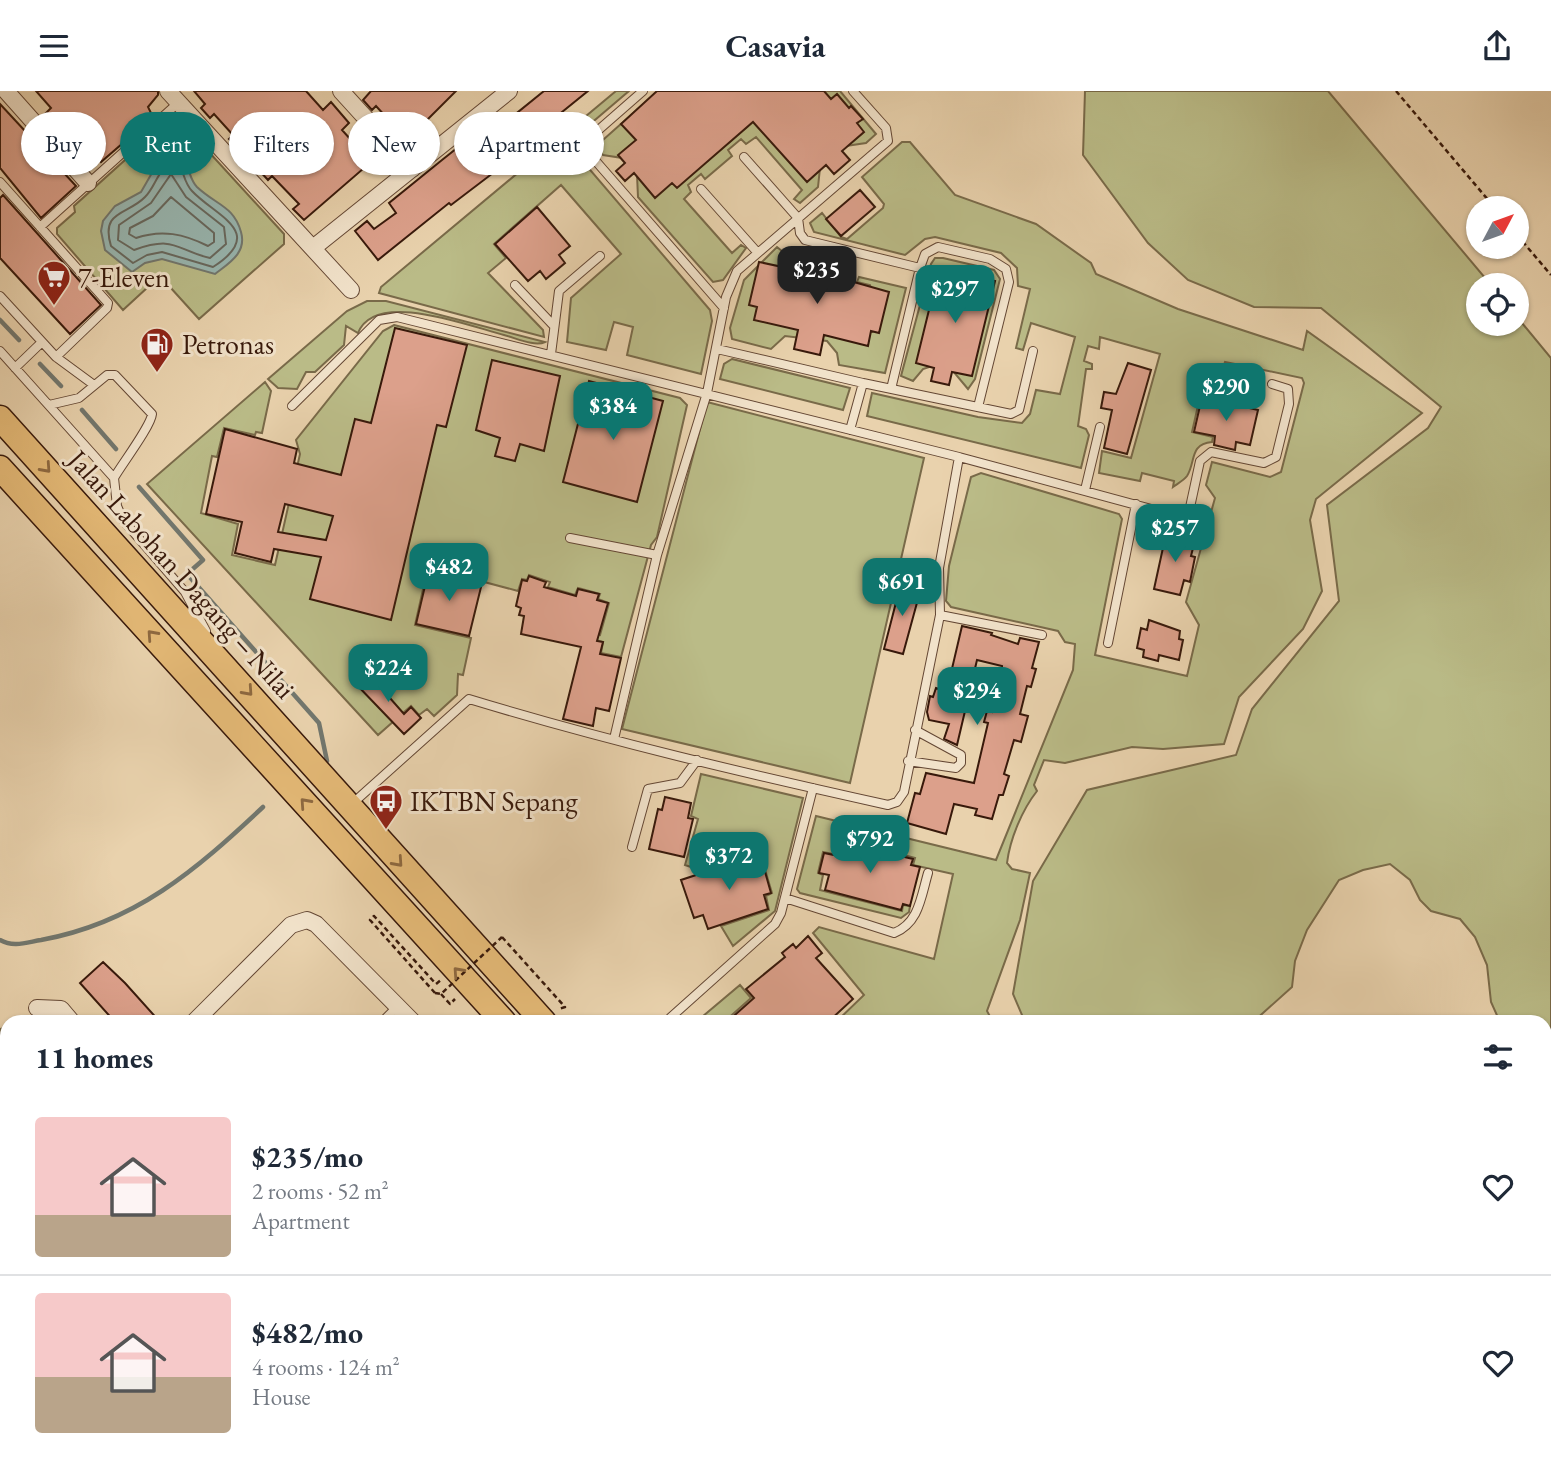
<!DOCTYPE html>
<meta charset="utf-8">
<style>
body{margin:0;font-family:"EB Garamond",serif;background:#f2f2f3;color:#1f2937;height:100vh;display:flex;flex-direction:column;font-size:26px;white-space:nowrap}
*{box-sizing:border-box;margin:0}
p{font-size:23px;color:#747a83}
.icon{flex:none;width:38px;height:38px;fill:none;stroke:currentColor;stroke-width:2;stroke-linecap:round;stroke-linejoin:round}
.map{position:relative;flex:1;overflow:hidden}
.drawer{position:absolute;left:0px;top:924px;width:1552px;height:450px;display:flex;flex-direction:column;background:#fff;border-radius:21px 21px 0 0;box-shadow:0 2px 5px #0004}
.drawer>*{flex:none}
.guide{position:absolute;left:21px;top:21px;width:700px;height:63px;display:flex;gap:14px}
.needle{width:46px;rotate:49deg}
.fabs{position:absolute;left:1466px;top:105px;display:grid;gap:14px}
.fabs a{display:grid;place-items:center;width:63px;height:63px;border-radius:50%;background:#fff;box-shadow:0 2px 5px #0004;font-size:35px}
.price{position:absolute;translate:-50% -60px;padding:0 16px;border-radius:14px;background:#0f766e;color:#fff;font-size:23px;line-height:46px;filter:drop-shadow(0 2px 4px #0008)}
.price::after{content:'';position:absolute;left:50%;top:42px;width:21px;height:16px;margin-left:-10px;background:inherit;clip-path:polygon(0 0,100% 0,50% 100%)}
.price.on{background:#222;color:#fff}
ul{padding:0;list-style:none}
li{display:flex;align-items:center;gap:21px;height:175px;padding:0 35px}
li+li{border-top:2px solid #e0e1e3}
li span{display:grid;place-items:center;flex:none;width:196px;height:140px;border-radius:7px;color:#555}
li>.icon{margin-inline-start:auto}
span .icon{width:84px;height:84px;fill:#fffc;stroke-width:1}
li b{font-size:30px}
h2{display:flex;justify-content:space-between;align-items:center;height:84px;padding:0 35px;font-size:30px}
.pill{padding:0 24px;border-radius:32px;background:#fff;box-shadow:0 2px 5px #0004;font-size:24px;line-height:63px}
.pill.on{background:#0f766e;color:#fff}
header{display:flex;justify-content:space-between;align-items:center;height:91px;padding:0 35px;background:#fff;font-size:32px;font-weight:700}
.map>svg:first-child{display:block}
.green{fill:#babb87;stroke:#796a49;stroke-width:2}
.water{fill:#98b6b0;stroke:#72776e;stroke-width:2}
.lines{fill:none;stroke-linecap:round;stroke-linejoin:round}
.shore{stroke:#68685e;stroke-width:2}
.stream{stroke:#72776e;stroke-width:4.5}
.building{fill:#dca08b;stroke:#38190b;stroke-width:2;fill-rule:evenodd}
.service-casing{stroke:#644734;stroke-width:10}
.minor-casing{stroke:#644734;stroke-width:18}
.primary-casing{stroke:#38190b;stroke-width:27}
.path{stroke:#38190b;stroke-width:2.5;stroke-dasharray:5 3.5;stroke-linecap:butt}
.service{stroke:#f1e2ca;stroke-width:8}
.minor{stroke:#f1e2ca;stroke-width:16}
.primary{stroke:#e4b976;stroke-width:24}
.path-bridge{stroke:#38190b;stroke-width:2.5;stroke-dasharray:5 3.5;stroke-linecap:butt}
.oneway{stroke:#8e6940}
.labels{text-anchor:middle;stroke-width:6;stroke-linejoin:round;paint-order:stroke}
.poi-label{font-size:28px;fill:#38190b;stroke:#f1e2ca;text-anchor:start}
.street-label{font-size:28px;fill:#38190b;stroke:#f1e2ca}
</style>
<header><svg class="icon" aria-label="menu" viewBox="0 0 24 24"><path d="M4 6h16M4 12h16M4 18h16"/></svg>Casavia<svg class="icon" aria-label="share" viewBox="0 0 24 24"><path d="M12 15V3M7 8l5-5 5 5M5 13v7h14v-7"/></svg></header>
<div class="map">
<svg width="1551" height="1373" viewBox="0 0 1551 1373">
<rect width="100%" height="100%" fill="#e9d2ad"/>
<filter id="stains"><feTurbulence type="fractalNoise" baseFrequency=".00286" numOctaves="4"/><feColorMatrix values="0 0 0 0 .2 0 0 0 0 .09 0 0 0 0 .02 0 0 0 .5 -.17"/></filter>
<radialGradient id="worn" r=".72"><stop offset=".6" stop-color="#630" stop-opacity="0"/><stop offset="1" stop-color="#630" stop-opacity=".3"/></radialGradient>
<path class="green" d="M616,0H629L575,46L573,59L710,219L712,230L701,283L627,264L633,236L614,231L606,259L567,251L571,207L621,163L561,94L494,153L506,167L488,182L543,239L544,246L379,202L381,196Z
M658,0H840L876,43L866,52L846,55L820,77L818,96L800,112L794,108L802,99L756,46L746,53L741,48L728,59L732,65L705,88L701,83L688,94L691,101L684,108L732,162L741,154L746,157L723,189L713,191L638,106L637,84L622,67L603,64L595,56Z
M1085,0H1328L1491,194H1479V233H1517V226L1551,267V1012L1545,1010V931H1500L1491,911L1487,874L1475,846L1460,828L1431,820L1420,809L1410,789L1390,773L1363,779L1339,789L1307,839L1295,870L1292,896L1253,931H1025L1013,903L1033,790L1087,699L1236,664L1252,618L1339,510L1327,414L1428,337L1441,316L1321,217L1254,216L1188,189L1148,152L1083,64Z
M175,24L284,143V153L199,228L160,185L123,219L57,143V137L75,121L74,115Z
M902,51H910L955,104L1036,133L1091,172L1096,183L1178,218L1303,259L1307,240L1422,322L1316,408L1310,429L1322,500L1303,538L1239,606L1224,653L1163,658L1132,656L1065,672L1044,669L1034,694L1037,700C1022,719 1010,748 1007,772L1012,778L1030,782L1020,829L987,920L993,931H836L864,904L813,842L819,836L934,868L953,783L913,774L915,767L836,746L833,763L823,761L818,782L823,784L820,799L902,820L903,814L910,815L909,821L901,827L800,802L797,798L816,725L996,769L1073,579L1075,553L1065,551L1058,540L951,516L946,510L949,475L971,386L981,382L1119,423L1122,428L1095,564L1187,585L1199,534L1186,511L1215,407L1206,394L1212,371L1270,386L1281,381L1304,292L1302,287L1225,271L1220,287L1205,284L1192,341L1213,346L1212,351C1189,353 1196,371 1187,385C1184,389 1177,393 1173,396L1174,390L1142,382L1140,390L1099,382L1102,360L1131,367L1160,263L1100,246L1099,258L1088,255L1084,270L1092,273V278H1086L1078,335L1086,338L1089,344L1081,377L867,325L872,302L978,326L1022,332L1030,323L1036,299L1060,303L1075,246L1031,232L1023,259L1016,257L1030,198L1018,195L1017,177L1001,162L935,146L925,148L905,164L814,141L810,132L822,122L841,146L847,148L883,117L884,113L862,86Z
M777,156L788,165L786,172L808,189L872,202L870,194L857,191L859,186L906,197L885,282L839,274L837,262L827,250L785,245L771,258L732,248L730,237L744,189Z
M943,167L994,179L1000,188L975,288L968,298L953,280L938,273L923,278L913,290L901,285L931,173L935,167Z
M367,210H386L545,251C535,256 516,247 504,244C469,235 375,198 358,242L346,235L344,254L315,281H306L297,298L278,297L268,288L347,220Z
M394,234L680,307L687,314L657,446L651,454L621,566L601,562L603,551L588,547L589,541L600,544L609,512L598,508L600,503L578,497L575,504L548,496L550,491L529,484L527,489L522,488L518,500L428,476L415,534L471,547L463,584L458,583L457,604L434,625L427,618L419,624L411,615L378,644L147,393L265,291L271,300L262,342L256,341L255,344L224,337L217,366L212,365L201,422L238,433L232,464L275,474L300,363L296,349L383,240Z
M732,268L850,297L843,319L720,288L724,273Z
M707,311L924,367L850,692L622,638Z
M701,683L803,707L775,820L733,855L721,835L769,819L766,805L772,802L760,762L703,780L685,774L698,728L691,725Z
M740,894L751,907L724,931H696Z
M7,936V998L0,1004V938Z"/>
<path class="water" d="M170,64L182,67C190,76 189,88 197,96C216,114 234,115 241,141C247,162 229,172 215,183L162,168L145,172L132,181L105,159L101,140L103,130L115,115L141,101L156,75Z"/>
<g class="lines">
<path class="shore" d="M172,72L180,75C184,83 185,93 192,100C215,125 268,141 213,176L162,161L147,164L133,172L111,155C100,119 128,124 145,106C156,95 157,79 172,72Z
M171,83L186,106L224,136L226,153L210,167C175,159 176,144 134,159L118,149L119,134L151,112Z
M171,106L214,142V151L208,155C184,143 162,138 136,147L129,143L130,137L153,125Z"/>
<path class="stream" d="M0,229L19,249
M40,273L61,295
M82,319L116,358
M139,396L203,469L187,483L319,632L327,670
M0,849C13,857 28,851 41,849C135,832 196,779 263,716"/>
</g>
<path class="building" d="M36,0H158V4L148,16L153,26L101,71L86,54L79,60L44,24L51,17Z
M194,0H306L323,19L331,11L349,32L342,39L371,71L304,129L293,118L299,113L272,85L268,89L257,77L261,73L244,53L239,57L229,48L233,44L214,23L210,27L201,17L205,13Z
M371,0H456L407,49L376,15L372,19L363,9Z
M544,0H588L494,76L497,79L451,114L449,112L378,169L355,140L367,130L374,138L396,122L389,112L442,69L491,30L497,38Z
M657,0H824L831,8L837,3L849,17L851,15L863,28L857,32L864,41L842,60L850,69L834,83L826,74L807,91L753,31L677,97L672,92L655,107L634,82L625,90L616,80L625,72L618,64L636,49L621,33Z
M0,13L76,95L41,127L0,77Z
M860,99L875,116L841,145L826,128Z
M3,104L101,214L70,243L0,167V107Z
M537,116L570,155L559,164L565,172L546,188L540,180L528,190L495,153Z
M759,171L792,178L793,175L815,180L889,201L879,242L871,240L868,255L824,244L820,264L794,258L798,239L754,229L757,216L749,214Z
M939,178L995,190L972,285L952,281L949,294L931,290L934,277L916,272Z
M395,237L467,254L446,336L437,334L391,529L310,508L321,466L274,458L271,471L235,462L242,431L206,423L225,338L297,358L294,372L341,384L355,328L371,332ZM285,413L333,425L326,449L278,441Z
M492,269L560,285L544,360L520,353L515,370L495,365L500,347L476,339Z
M1128,272L1151,279L1127,363L1104,357L1112,319L1101,317L1104,301L1116,303Z
M589,290L663,310L637,411L563,391Z
M1202,306L1258,319L1250,354L1236,351L1235,359L1214,354L1215,345L1194,341Z
M1166,443L1195,449L1191,465L1195,466L1190,491L1184,489L1180,504L1154,498Z
M429,478L482,492L469,545L416,533Z
M529,485L546,491L544,496L576,505L578,498L599,503L597,509L608,512L597,550L603,551L600,563L621,567L609,620L596,617L593,635L563,628L581,556L521,543L524,525L519,524L521,517L516,515L522,489L527,490Z
M901,492L921,497L903,563L884,558Z
M1149,529L1180,540L1179,548L1183,549L1179,569L1159,564L1158,570L1143,566L1144,559L1137,557L1141,537L1147,539Z
M962,535L992,542L991,544L1018,553L1020,547L1039,551L1032,577L1036,578L1031,596L1027,595L1020,623L1028,625L1021,651L1014,649L1004,683L1009,685L1003,704H999L992,728L975,724L977,718L954,713L946,743L907,732L915,702L920,703L926,682L974,692L988,632L984,631L987,620L992,621L1002,582V575L977,569L957,654L944,648L949,633L929,629L927,621L930,605L933,606L936,597L942,599L946,580L951,582Z
M367,581L404,623L411,616L421,627L404,643L355,592Z
M665,706L691,712L688,727L693,728L684,766L649,758L658,718L662,719Z
M837,750L913,768L911,774L920,776L910,815L903,813L901,819L825,799L829,784L819,782L824,762L834,764Z
M760,763L771,802L764,804L768,818L708,838L703,824L694,827L681,789Z
M808,845L822,862L816,867L853,908L828,931H727L754,907L746,898L785,866L782,862L793,853L796,857Z
M103,871L125,892L160,931H115L80,892Z"/>
<g class="lines">
<defs>
<path id="service" d="M643,0L587,49V60L724,217
M744,66L798,127L800,142L805,149L920,177L925,163L938,156L990,168L1006,178L1009,191L978,316
M0,91L108,212L107,217L56,266
M701,98L757,161
M40,136L178,12
M515,194L553,234
M0,205L56,266L94,294
M717,258L863,292L850,339
M0,260L114,387L117,415L123,429L185,501L206,540
M551,263L559,200L600,165
M15,277L42,251
M863,292L1011,323L1019,319L1033,260
M891,298L920,177
M49,314L79,307L107,284H115L152,323C151,335 122,373 114,387
M292,315L379,229L397,226L959,366L939,477L940,524L904,701L897,711L888,714C748,683 607,650 469,608L353,712
M959,366L1177,425L1189,421L1200,370L1211,361L1264,372L1276,366L1289,313L1288,298L1272,293
M1085,399L1100,336
M570,447L657,464
M940,524L1042,544
M1108,552L1136,413
M614,648L657,464L707,302L726,206L737,180L888,50L886,37L853,0
M908,670L956,677L961,672V664L915,639
M632,756L648,698L680,692L697,669
M785,807L894,842C919,832 921,806 928,782
M382,931L398,915
M671,931L670,927L775,833L781,822L813,697
M1545,1300L1551,1294
M688,1367L694,1373
M714,1373L720,1367
M1467,1373L1474,1367"/>
<path id="minor" d="M6,0L88,92
M168,0L351,199
M341,0L412,78
M313,157L509,0
M37,917L61,918L72,931
M194,931L291,834L307,829L316,833L413,931
M1545,1085L1551,1079
M1545,1164L1551,1171
M1545,1244L1551,1251
M591,1367L597,1373
M808,1367L813,1373
M384,1373L396,1367
M1230,1373L1237,1367
M1349,1373L1356,1367"/>
<path id="primary" d="M0,327L544,931
M0,377L504,931
M899,1367L906,1373
M950,1367L956,1373"/>
</defs>
<use href="#service" class="service-casing"/>
<use href="#minor" class="minor-casing"/>
<use href="#primary" class="primary-casing"/>
<path class="path" d="M1396,0L1495,117
M1517,144L1551,184
M502,846L565,916L559,918
M435,902L370,829L374,825L436,893L441,889
M441,903L450,913L455,908"/>
<use href="#service" class="service"/>
<use href="#minor" class="minor"/>
<use href="#primary" class="primary"/>
<path class="path-bridge" d="M435,902L441,903L502,846"/>
</g>
<defs><path id="oneway-chevron" d="M-2-3.5L2.5 0L-2 3.5" fill="none" stroke-width="1.6" stroke-linecap="round" stroke-linejoin="round" transform="scale(1.75)"/></defs>
<g class="oneway">
<use href="#oneway-chevron" transform="translate(46 377) rotate(48)"/>
<use href="#oneway-chevron" transform="translate(152 544) rotate(-132)"/>
<use href="#oneway-chevron" transform="translate(248 600) rotate(48)"/>
<use href="#oneway-chevron" transform="translate(305 712) rotate(-132)"/>
<use href="#oneway-chevron" transform="translate(398 771) rotate(48)"/>
<use href="#oneway-chevron" transform="translate(458 881) rotate(-132)"/>
</g>
<defs>
<symbol id="supermarket-pin" viewBox="-11 -11 22 30"><path d="M0 17L-7.5 6A9.5 9.5 0 1 1 7.5 6Z" fill="#8f2418" stroke="#f1e2ca"/><path d="M-6-5.5h2.5l.6 2H6L4.5 2H-2.5L-4.4-4H-6ZM-1.5 3.2a1.3 1.3 0 1 0 .1 0ZM3 3.2a1.3 1.3 0 1 0 .1 0Z" fill="#fff"/></symbol>
<symbol id="fuel-pin" viewBox="-11 -11 22 30"><path d="M0 17L-7.5 6A9.5 9.5 0 1 1 7.5 6Z" fill="#8f2418" stroke="#f1e2ca"/><path d="M-5.5-6h7V0h2V4h1.3V-2.5L3-4.5l.8-.8L6-3V5H2.5V1h-1V6h-7ZM-4.2-4.7v3.2H.2V-4.7Z" fill="#fff"/></symbol>
<symbol id="bus-pin" viewBox="-11 -11 22 30"><path d="M0 17L-7.5 6A9.5 9.5 0 1 1 7.5 6Z" fill="#8f2418" stroke="#f1e2ca"/><path d="M-5-6H5V4H4V6H2V4H-2V6H-4V4H-5ZM-3.5-4V0h7V-4ZM-3.5 1.2v1.5H-2V1.2ZM2 1.2v1.5H3.5V1.2Z" fill="#fff"/></symbol>
</defs>
<g fill-rule="evenodd">
<use href="#supermarket-pin" x="35" y="167" width="38" height="52"/>
<use href="#fuel-pin" x="138" y="234" width="38" height="52"/>
<use href="#bus-pin" x="367" y="691" width="38" height="52"/>
</g>
<g class="labels">
<g class="poi-label">
<text x="78" y="196">7-Eleven</text>
<text x="182" y="263">Petronas</text>
<text x="410" y="720">IKTBN Sepang</text>
</g>
<g class="street-label">
<text transform="translate(182 483) rotate(48)" y="10">Jalan Labohan Dagang ‒ Nilai</text>
</g>
</g>
<rect width="100%" height="100%" filter="url(#stains)"/>
<rect width="100%" height="100%" fill="url(#worn)"/>
</svg>
<div class="fabs">
<a><svg class="needle" viewBox="-14 -14 28 28"><path d="M0-13l5 13h-10z" fill="#e53935"/><path d="M0 13l5-13h-10z" fill="#747a83"/></svg></a>
<a><svg class="icon" aria-label="locate" viewBox="0 0 24 24"><circle cx="12" cy="12" r="6"/><path d="M12 2v4M12 18v4M2 12h4M18 12h4"/></svg></a>
</div>
<b class="price on" style="left:817px;top:215px">$235</b>
<b class="price" style="left:955px;top:234px">$297</b>
<b class="price" style="left:1226px;top:332px">$290</b>
<b class="price" style="left:613px;top:351px">$384</b>
<b class="price" style="left:1175px;top:473px">$257</b>
<b class="price" style="left:449px;top:512px">$482</b>
<b class="price" style="left:902px;top:527px">$691</b>
<b class="price" style="left:388px;top:613px">$224</b>
<b class="price" style="left:977px;top:636px">$294</b>
<b class="price" style="left:870px;top:784px">$792</b>
<b class="price" style="left:729px;top:801px">$372</b>
<div class="guide">
<a class="pill">Buy</a>
<a class="pill on">Rent</a>
<a class="pill">Filters</a>
<a class="pill">New</a>
<a class="pill">Apartment</a>
</div>
<section class="drawer">
<h2>11 homes<svg class="icon" aria-label="filters" viewBox="0 0 24 24"><path d="M4 7h16M4 17h16"/><circle cx="9" cy="7" r="2"/><circle cx="15" cy="17" r="2"/></svg></h2>
<ul>
<li><span style="background:linear-gradient(#f6c9c9 70%,#b9a48a 0)"><svg class="icon" aria-label="home" viewBox="0 0 24 24"><path d="M3 11l9-7 9 7M6 9v11h12V9"/></svg></span><div><b>$235/mo</b><p>2 rooms · 52 m²</p><p>Apartment</p></div><svg class="icon" aria-label="heart" viewBox="0 0 24 24"><path d="M12 20l-8-8c-3-5 5-10 8-4 3-6 11-1 8 4z"/></svg></li>
<li><span style="background:linear-gradient(#f6c9c9 60%,#b9a48a 0)"><svg class="icon" aria-label="home" viewBox="0 0 24 24"><path d="M3 11l9-7 9 7M6 9v11h12V9"/></svg></span><div><b>$482/mo</b><p>4 rooms · 124 m²</p><p>House</p></div><svg class="icon" aria-label="heart" viewBox="0 0 24 24"><path d="M12 20l-8-8c-3-5 5-10 8-4 3-6 11-1 8 4z"/></svg></li>
</ul>
</section>
</div>
